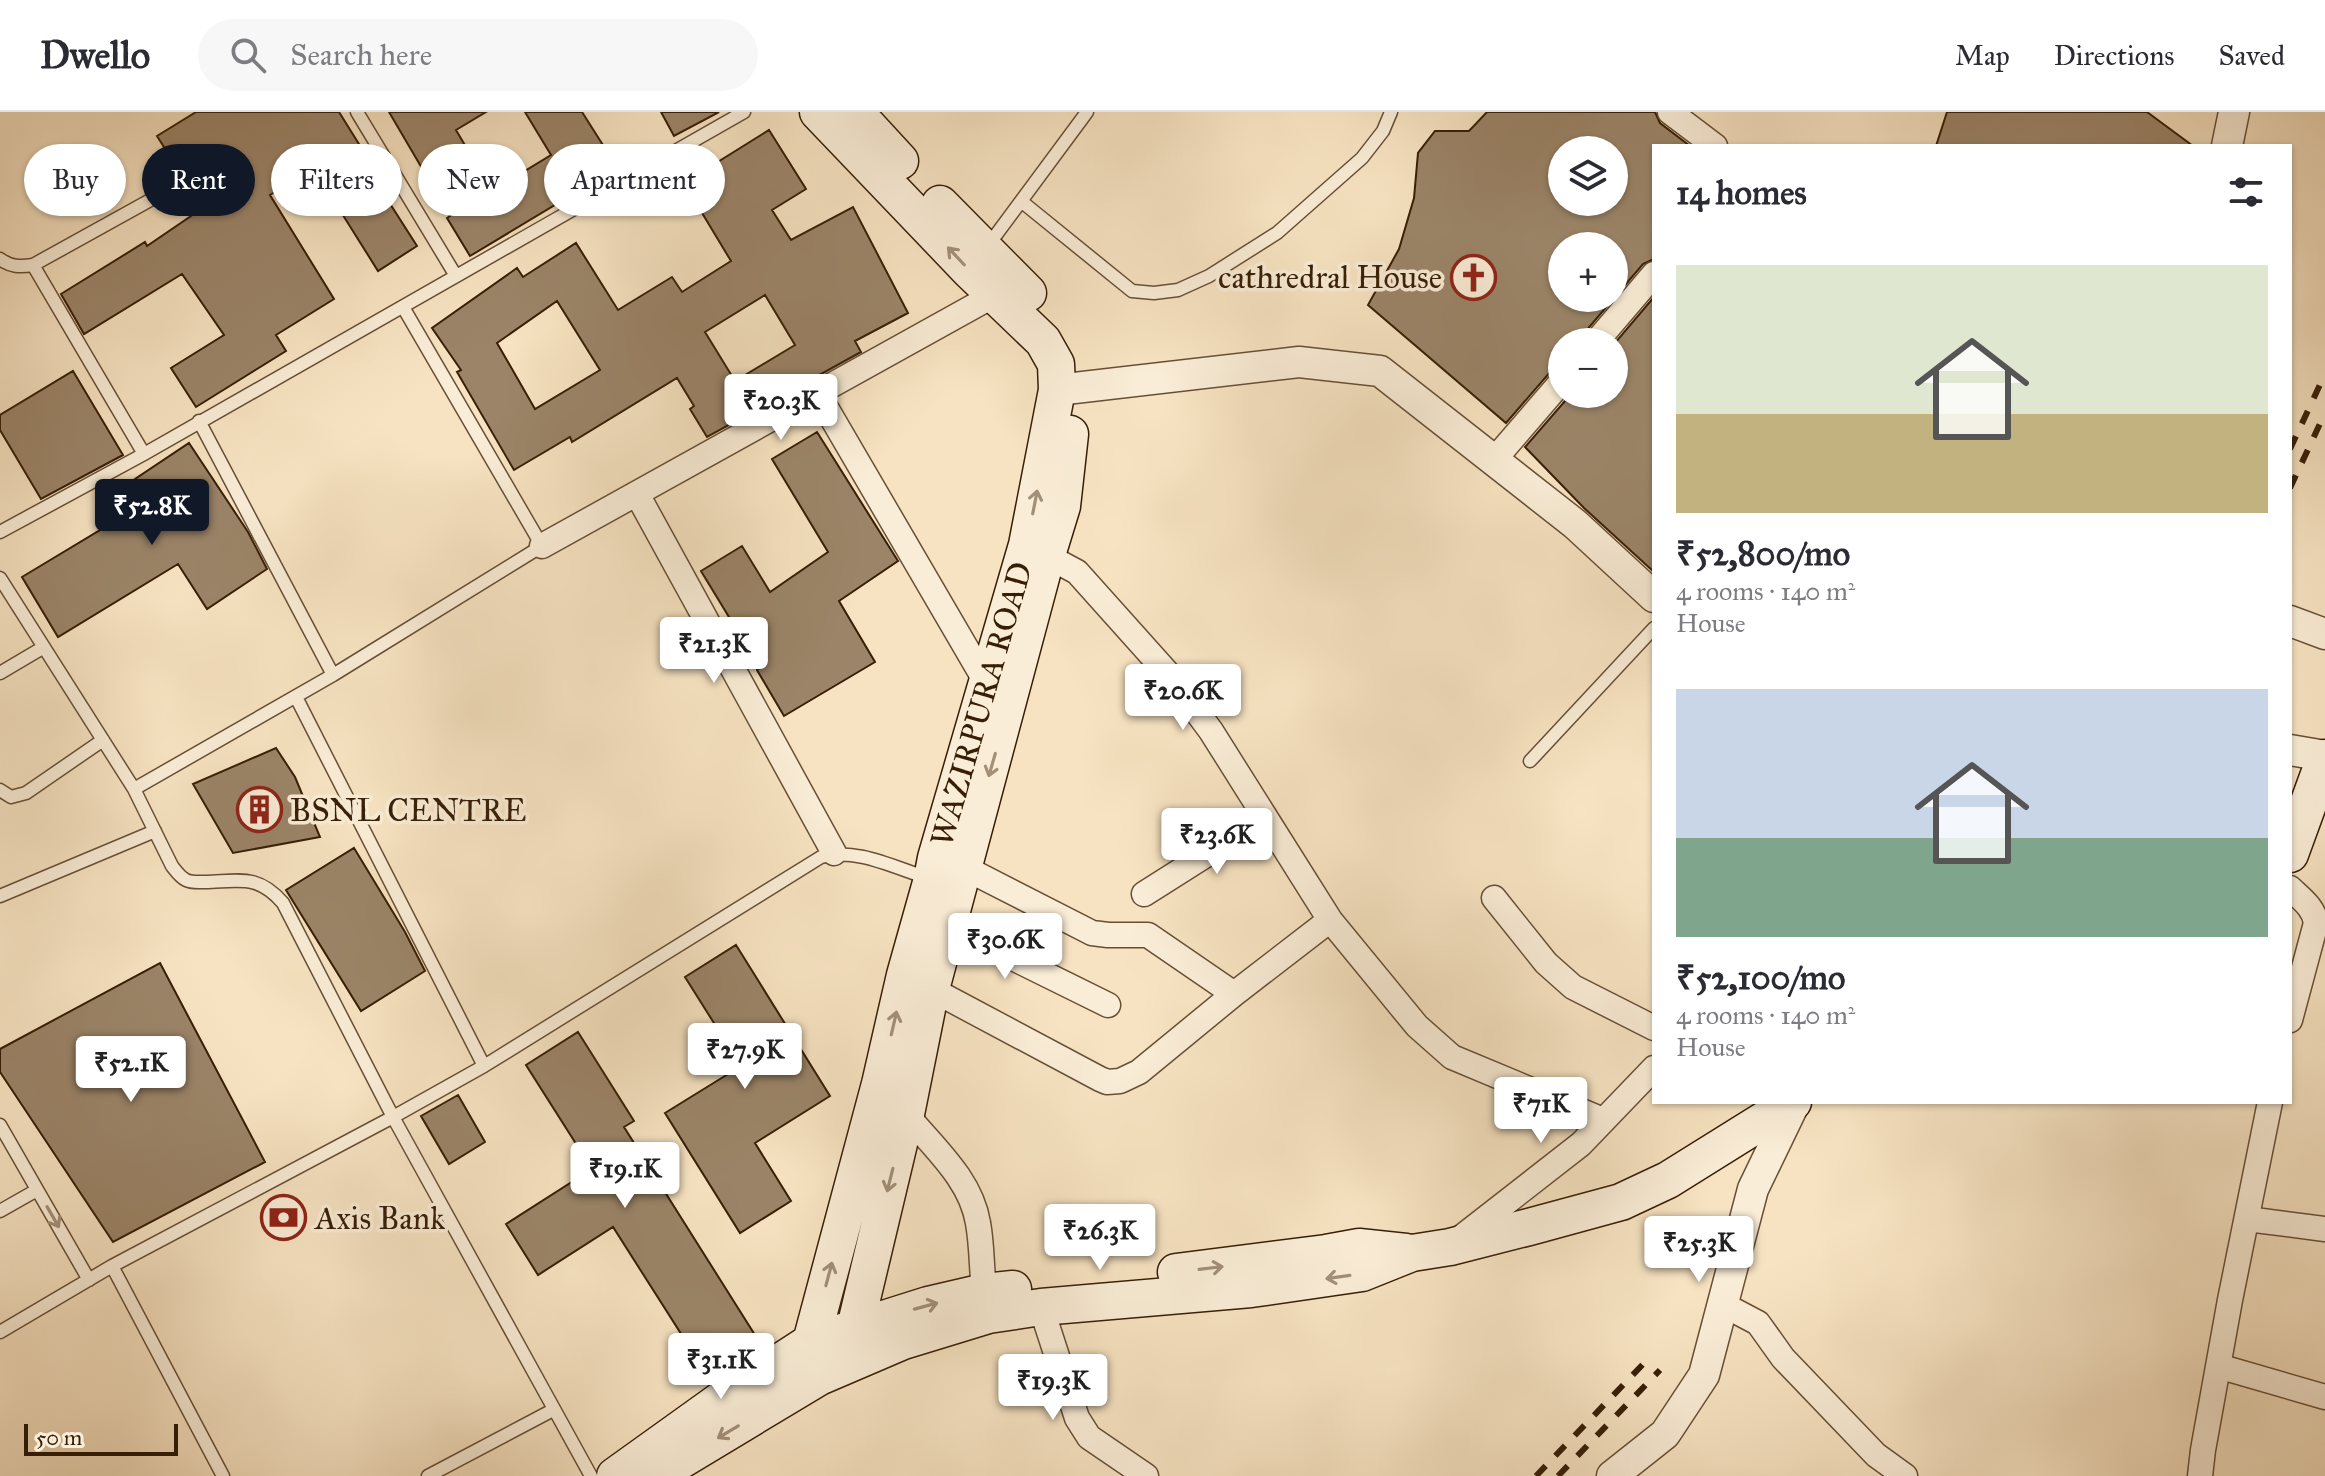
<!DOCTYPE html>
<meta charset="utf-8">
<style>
body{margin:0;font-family:"IM FELL Great Primer",serif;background:#f7f7f7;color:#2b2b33;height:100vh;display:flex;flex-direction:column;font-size:30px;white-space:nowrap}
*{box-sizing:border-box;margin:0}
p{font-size:26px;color:#7c7c81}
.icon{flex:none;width:44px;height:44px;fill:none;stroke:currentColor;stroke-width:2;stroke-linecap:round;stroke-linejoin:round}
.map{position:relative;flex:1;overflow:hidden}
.drawer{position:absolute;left:1652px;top:32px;width:640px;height:960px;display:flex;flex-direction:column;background:#fff;border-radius:0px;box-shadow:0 2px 6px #0004}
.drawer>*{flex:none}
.hud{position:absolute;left:24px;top:32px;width:760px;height:72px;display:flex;gap:16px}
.controls{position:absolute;left:1548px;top:24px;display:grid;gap:16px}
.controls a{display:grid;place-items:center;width:80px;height:80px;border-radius:50%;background:#fff;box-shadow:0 2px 6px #0004;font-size:40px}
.scale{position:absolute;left:24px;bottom:20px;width:154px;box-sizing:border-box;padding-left:8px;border:4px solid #371e06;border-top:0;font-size:22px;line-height:28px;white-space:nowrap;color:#371e06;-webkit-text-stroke:6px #faedd7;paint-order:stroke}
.price{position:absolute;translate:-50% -68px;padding:0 18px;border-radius:8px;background:#fff;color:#222;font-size:26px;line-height:52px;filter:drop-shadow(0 2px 4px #0008)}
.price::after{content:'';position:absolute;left:50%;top:48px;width:24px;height:18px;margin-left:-12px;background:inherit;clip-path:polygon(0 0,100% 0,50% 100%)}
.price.on{background:#111827;color:#fff}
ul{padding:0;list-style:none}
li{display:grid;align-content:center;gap:16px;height:424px;padding:0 24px}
li span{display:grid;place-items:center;height:248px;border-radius:0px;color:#555}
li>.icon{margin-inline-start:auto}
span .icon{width:144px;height:144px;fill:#fffc;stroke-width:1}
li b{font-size:34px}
h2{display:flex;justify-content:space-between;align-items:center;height:96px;padding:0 24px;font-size:34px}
.tag{padding:0 28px;border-radius:36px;background:#fff;box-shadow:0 2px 6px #0004;font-size:28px;line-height:72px}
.tag.on{background:#111827;color:#fff}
header{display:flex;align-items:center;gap:48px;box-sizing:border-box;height:112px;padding:0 40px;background:#fff;border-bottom:2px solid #e1e1e2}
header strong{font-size:38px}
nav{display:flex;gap:44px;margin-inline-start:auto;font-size:28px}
.search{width:560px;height:72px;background:#f7f7f7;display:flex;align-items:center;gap:20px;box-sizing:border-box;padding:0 28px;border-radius:44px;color:#7c7c81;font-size:30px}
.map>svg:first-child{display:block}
.building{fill:#9b8468;stroke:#371e06;stroke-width:2;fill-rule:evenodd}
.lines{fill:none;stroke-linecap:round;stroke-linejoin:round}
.service-casing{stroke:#674f35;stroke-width:15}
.minor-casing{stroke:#674f35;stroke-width:27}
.tertiary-casing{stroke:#674f35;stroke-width:33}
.secondary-casing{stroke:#371e06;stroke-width:39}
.service{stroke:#faedd7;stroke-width:12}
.minor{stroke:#faedd7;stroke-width:24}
.tertiary{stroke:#faedd7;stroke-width:30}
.secondary{stroke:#faedd7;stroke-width:36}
.rail{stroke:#371e06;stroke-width:6;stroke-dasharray:14 14;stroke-linecap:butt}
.oneway{stroke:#a29079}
.labels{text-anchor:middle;stroke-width:7;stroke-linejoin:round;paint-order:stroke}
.poi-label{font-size:32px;fill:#371e06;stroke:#faedd7;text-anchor:start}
.street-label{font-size:32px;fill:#371e06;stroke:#faedd7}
</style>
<header>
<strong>Dwello</strong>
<div class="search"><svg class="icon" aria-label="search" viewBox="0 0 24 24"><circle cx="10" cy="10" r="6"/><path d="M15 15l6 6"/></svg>Search here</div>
<nav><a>Map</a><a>Directions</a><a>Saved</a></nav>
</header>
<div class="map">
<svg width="2325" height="1364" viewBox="0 0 2325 1364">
<rect width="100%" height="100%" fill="#f7e3c2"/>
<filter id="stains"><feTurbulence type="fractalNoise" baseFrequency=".0025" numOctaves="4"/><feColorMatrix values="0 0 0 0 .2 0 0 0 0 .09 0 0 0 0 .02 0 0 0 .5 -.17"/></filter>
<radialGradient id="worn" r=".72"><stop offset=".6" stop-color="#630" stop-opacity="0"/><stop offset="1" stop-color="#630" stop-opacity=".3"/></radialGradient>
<path class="building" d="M196,0H339L362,37L357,40L417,134L378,159L314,57L270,83L334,187L276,223L286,239L196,295L171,256L224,223L182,162L84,222L61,182L145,130L147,134L210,91L189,57L181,62L157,24Z
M389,0H486L456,18L492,79L551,43L525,0H582L620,60L577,85L575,81L470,144L447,106L450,104Z
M661,0H719L674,24Z
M1487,0H1655L1660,11L1690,34H1654V147L1643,152L1614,186V134H1562V186H1614L1585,220L1581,230H1562V253L1551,259L1506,311L1368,193L1399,137L1414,86L1418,41L1435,19H1469ZM1562,38H1614V90H1562Z
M1947,0H2147L2193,34H1936Z
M769,18L806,77L772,98L791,128L853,95L908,201L855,229L861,240L707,325L690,297L694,294L677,266L572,330L570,325L514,358L457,260L461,258L432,216L517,156L523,165L576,131L618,198L672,165L682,180L731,149L684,71ZM765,183L795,233L735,269L705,220ZM557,189L600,258L535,297L497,231Z
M1654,185V460L1584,396L1525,335L1571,282H1614V232Z
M73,259L123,343L41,387L0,318V303Z
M817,320L898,449L839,489L875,550L784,604L757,558L760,556L701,459L742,434L770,480L828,440L772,347Z
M189,331L248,420L267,457L207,497L178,452L58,525L22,465L140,394L126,373Z
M276,636L295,665L320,725L233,741L193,672Z
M354,736L405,820L425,859L361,899L286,778Z
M736,833L830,984L755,1031L791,1089L740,1121L665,1001L741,954L685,865Z
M160,851L265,1050L113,1130L0,960V937Z
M578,920L634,1009L624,1015L760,1231L708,1264L613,1115L538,1163L506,1112L592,1057L526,953Z
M458,983L485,1030L449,1052L421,1004Z"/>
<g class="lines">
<defs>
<path id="service" d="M357,0L456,164
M1021,89L1132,179L1154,181L1178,178L1209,164L1277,121L1362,46L1383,19L1391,0
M987,135L1087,0
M0,147C11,155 20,155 33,153L172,76
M33,153L144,342
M199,309L333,563
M0,420L144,342L744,0
M0,466L134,677L172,754C176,759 180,765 186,768C192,771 199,770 205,770C240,769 258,762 283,791L393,1005L591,1364
M0,561L44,535
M296,585L484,954
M1530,649L1654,516
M134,677L333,563L542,434L403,195
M0,678L11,685L26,681L103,628
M0,784L155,719
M0,1013L89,1168
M0,1099L37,1078
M112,1154L223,1364
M0,1220L112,1154L393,1005L484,954L821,745C856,735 895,756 928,766
M428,1364L553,1298"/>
<path id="minor" d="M1670,0L1715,34
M1596,230L1654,162
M818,282L986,570
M1494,348L1562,269
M637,382L834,741
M542,434L996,182
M1036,438L1077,460L1171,565L1211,619L1330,808L1417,914L1452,945L1603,1008
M949,751L963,755L1092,821L1108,823H1148L1234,882
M2290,776C2300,786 2314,795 2316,811L2290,908
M1144,782L1264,706
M1494,786L1546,851L1573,875L1654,916
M936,808L1108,893
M931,877L1100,967L1107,970L1120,969L1139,960L1234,882L1330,808
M906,1002C933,1035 971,1067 978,1111C983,1138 981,1166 986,1193
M2247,1107L2325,1117
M1458,1128L1581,1032L1654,956
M1722,1192L1758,1211L1783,1246L1876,1343L1905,1364
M1041,1195L1077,1306L1089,1325L1146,1364
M2218,1254L2325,1285
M2200,1364L2203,1338L2230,1188L2270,990"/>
<path id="tertiary" d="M2227,34L2234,0
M1057,278L1299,250L1380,259L1575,412L1654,485
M2290,509L2325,522
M2290,638L2325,644
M1612,1364L1665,1322L1704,1263L1753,1077L1795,990"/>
<path id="secondary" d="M818,0L970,159L1043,229L1056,252L1057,278L1027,433L936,746L932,767L905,863L880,972L811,1230L819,1265
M855,0L900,49
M940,92L1028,181
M2290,742L2325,646
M1176,1160L1326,1141L1359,1135L1406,1140
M860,1247L855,1216L906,1002L931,877L1047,443L1062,394L1070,322
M615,1364L721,1288L811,1230L928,1193L984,1180L1013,1177
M659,1364L673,1353L819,1265L903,1229L988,1203L1041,1195L1251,1177L1362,1161L1412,1141L1450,1135L1529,1115L1621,1090L1668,1068L1793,990"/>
</defs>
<use href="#service" class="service-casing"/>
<use href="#minor" class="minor-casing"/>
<use href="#tertiary" class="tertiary-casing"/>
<use href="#secondary" class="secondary-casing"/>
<use href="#service" class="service"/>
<use href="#minor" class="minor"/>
<use href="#tertiary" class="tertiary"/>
<use href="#secondary" class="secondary"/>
<path class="rail" d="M2290,337L2325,262
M2290,376L2325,301
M1536,1364L1647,1248
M1558,1364L1660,1258"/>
</g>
<defs><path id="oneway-shaft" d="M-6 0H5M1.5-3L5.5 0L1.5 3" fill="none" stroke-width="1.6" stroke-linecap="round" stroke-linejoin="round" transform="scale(2)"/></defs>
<g class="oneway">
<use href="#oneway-shaft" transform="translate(956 144) rotate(-133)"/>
<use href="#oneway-shaft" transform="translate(1035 390) rotate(-79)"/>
<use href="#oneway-shaft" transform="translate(992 653) rotate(106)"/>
<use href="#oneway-shaft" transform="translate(894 911) rotate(-77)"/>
<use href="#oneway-shaft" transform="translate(890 1068) rotate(104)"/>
<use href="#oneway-shaft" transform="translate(53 1105) rotate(60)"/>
<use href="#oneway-shaft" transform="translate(1211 1156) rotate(-7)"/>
<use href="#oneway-shaft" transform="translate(829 1162) rotate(-75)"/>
<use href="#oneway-shaft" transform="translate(1338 1165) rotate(172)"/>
<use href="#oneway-shaft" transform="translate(926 1194) rotate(-15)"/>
<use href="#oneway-shaft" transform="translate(728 1320) rotate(149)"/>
</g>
<defs>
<symbol id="church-ring" viewBox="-11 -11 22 22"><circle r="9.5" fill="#faedd7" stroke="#8f2418" stroke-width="1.5"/><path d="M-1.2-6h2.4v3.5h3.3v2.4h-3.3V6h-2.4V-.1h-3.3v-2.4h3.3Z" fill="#8f2418"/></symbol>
<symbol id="building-ring" viewBox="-11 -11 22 22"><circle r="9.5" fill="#faedd7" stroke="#8f2418" stroke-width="1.5"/><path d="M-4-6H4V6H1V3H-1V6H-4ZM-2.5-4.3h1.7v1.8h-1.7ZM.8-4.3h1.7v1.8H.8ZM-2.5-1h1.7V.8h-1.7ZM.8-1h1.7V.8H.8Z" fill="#8f2418"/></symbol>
<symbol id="bank-ring" viewBox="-11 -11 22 22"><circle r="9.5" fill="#faedd7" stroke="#8f2418" stroke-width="1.5"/><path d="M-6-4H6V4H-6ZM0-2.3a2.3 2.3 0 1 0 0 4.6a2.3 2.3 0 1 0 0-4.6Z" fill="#8f2418"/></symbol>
</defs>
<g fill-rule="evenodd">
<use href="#church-ring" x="1448" y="140" width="51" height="51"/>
<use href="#building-ring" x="234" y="672" width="51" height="51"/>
<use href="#bank-ring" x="258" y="1080" width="51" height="51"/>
</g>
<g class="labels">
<g class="poi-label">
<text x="1442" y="176" text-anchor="end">cathredral House</text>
<text x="290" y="709">BSNL CENTRE</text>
<text x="315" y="1117">Axis Bank</text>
</g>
<g class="street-label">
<text transform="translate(981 592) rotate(-74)" y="11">WAZIRPURA ROAD</text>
</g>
</g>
<rect width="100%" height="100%" filter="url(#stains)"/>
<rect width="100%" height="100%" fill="url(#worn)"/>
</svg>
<div class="controls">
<a><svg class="icon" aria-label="layers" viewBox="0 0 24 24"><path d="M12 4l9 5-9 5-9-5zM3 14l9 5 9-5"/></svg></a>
<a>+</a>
<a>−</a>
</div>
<div class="scale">50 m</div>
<b class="price" style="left:781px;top:330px">₹20.3K</b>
<b class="price on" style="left:152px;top:435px">₹52.8K</b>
<b class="price" style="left:714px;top:573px">₹21.3K</b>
<b class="price" style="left:1183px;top:620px">₹20.6K</b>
<b class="price" style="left:1217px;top:764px">₹23.6K</b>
<b class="price" style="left:1005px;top:869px">₹30.6K</b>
<b class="price" style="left:745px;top:979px">₹27.9K</b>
<b class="price" style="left:131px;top:992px">₹52.1K</b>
<b class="price" style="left:1541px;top:1033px">₹71K</b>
<b class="price" style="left:625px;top:1098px">₹19.1K</b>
<b class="price" style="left:1100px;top:1160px">₹26.3K</b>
<b class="price" style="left:1699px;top:1172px">₹25.3K</b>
<b class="price" style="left:721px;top:1289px">₹31.1K</b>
<b class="price" style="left:1053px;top:1310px">₹19.3K</b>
<div class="hud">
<a class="tag">Buy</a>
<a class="tag on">Rent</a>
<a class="tag">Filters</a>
<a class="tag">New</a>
<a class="tag">Apartment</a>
</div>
<section class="drawer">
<h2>14 homes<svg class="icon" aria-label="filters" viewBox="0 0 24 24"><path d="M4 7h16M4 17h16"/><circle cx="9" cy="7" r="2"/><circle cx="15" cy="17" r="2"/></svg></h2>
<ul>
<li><span style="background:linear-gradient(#dfe7d0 60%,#c2b280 0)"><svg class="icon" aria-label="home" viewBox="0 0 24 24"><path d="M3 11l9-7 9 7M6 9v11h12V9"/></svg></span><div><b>₹52,800/mo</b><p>4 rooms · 140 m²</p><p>House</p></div></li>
<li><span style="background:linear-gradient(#c9d6e8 60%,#7fa58c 0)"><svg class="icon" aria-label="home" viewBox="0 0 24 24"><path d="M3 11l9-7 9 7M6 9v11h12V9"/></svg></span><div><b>₹52,100/mo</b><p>4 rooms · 140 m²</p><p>House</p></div></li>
</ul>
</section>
</div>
